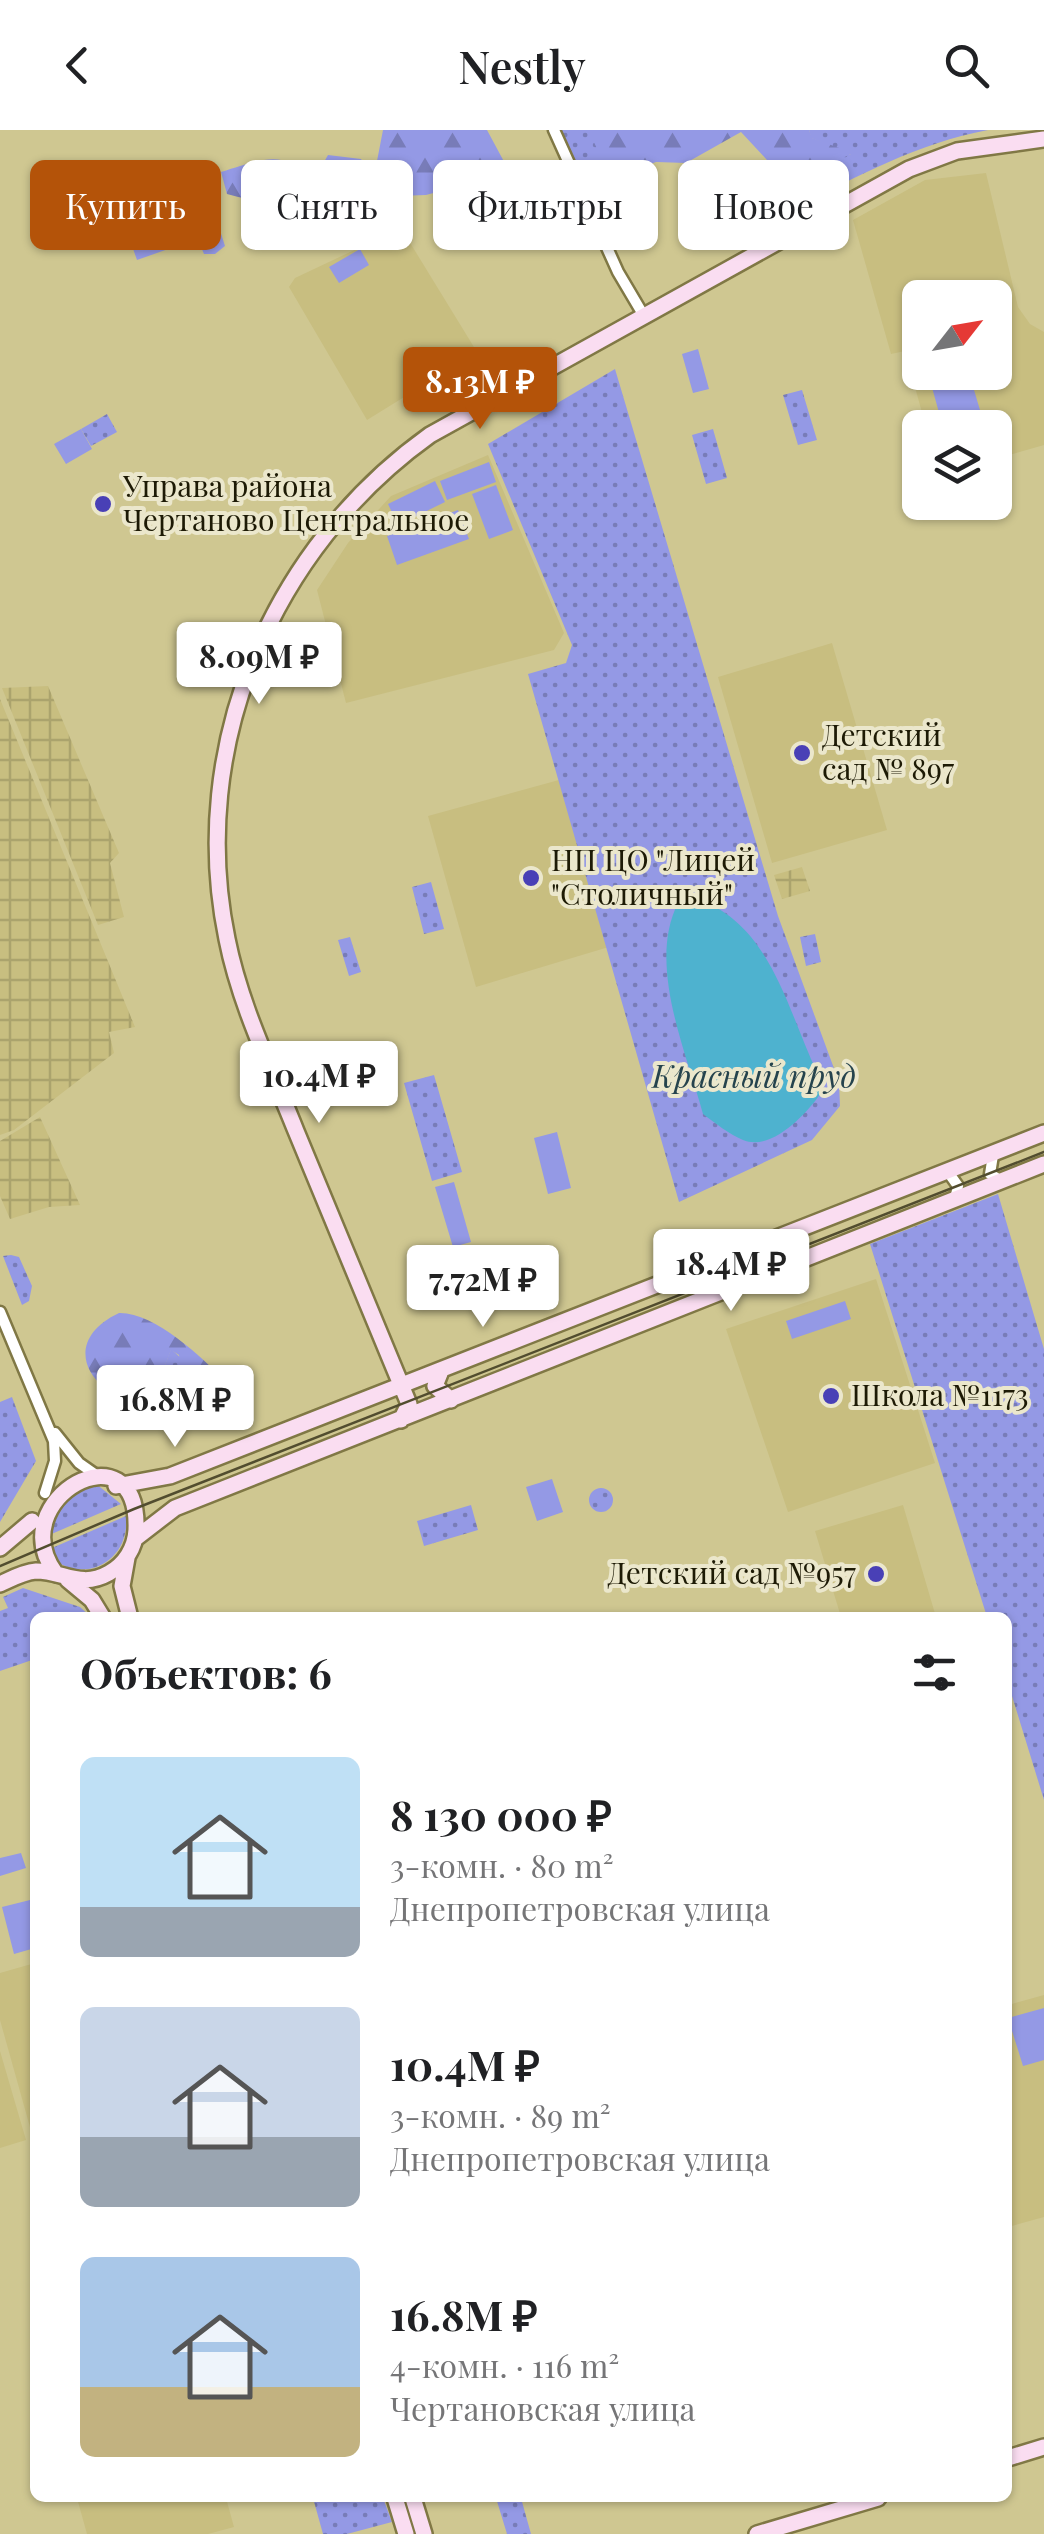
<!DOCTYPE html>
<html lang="ru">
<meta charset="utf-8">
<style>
body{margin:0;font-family:"Playfair Display",serif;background:#f6f6f6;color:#202124;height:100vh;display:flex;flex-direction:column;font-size:38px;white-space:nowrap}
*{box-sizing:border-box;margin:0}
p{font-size:32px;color:#757577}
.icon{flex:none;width:55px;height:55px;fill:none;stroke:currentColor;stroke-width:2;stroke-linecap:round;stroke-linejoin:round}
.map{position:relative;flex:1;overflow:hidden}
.details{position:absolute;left:30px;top:1482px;width:982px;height:890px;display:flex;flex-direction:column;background:#fff;border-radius:15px;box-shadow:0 2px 8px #0004}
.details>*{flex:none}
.top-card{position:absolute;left:30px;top:30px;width:985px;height:90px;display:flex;gap:20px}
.needle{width:65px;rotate:59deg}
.controls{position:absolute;left:902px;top:150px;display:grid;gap:20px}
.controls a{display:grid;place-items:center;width:110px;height:110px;border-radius:15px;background:#fff;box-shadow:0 2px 8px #0004;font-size:50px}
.price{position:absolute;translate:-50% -85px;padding:0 22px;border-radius:10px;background:#fff;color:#222;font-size:32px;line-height:65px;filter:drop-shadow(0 2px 5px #0008)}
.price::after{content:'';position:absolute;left:50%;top:60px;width:30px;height:22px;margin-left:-15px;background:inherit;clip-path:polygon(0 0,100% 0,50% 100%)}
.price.active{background:#b45309;color:#fff}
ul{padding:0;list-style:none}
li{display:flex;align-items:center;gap:30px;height:250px;padding:0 50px}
li span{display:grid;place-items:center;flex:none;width:280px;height:200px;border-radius:15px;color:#555}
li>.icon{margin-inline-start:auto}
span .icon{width:120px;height:120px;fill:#fffc;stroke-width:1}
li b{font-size:42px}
h2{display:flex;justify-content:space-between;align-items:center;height:120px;padding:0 50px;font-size:42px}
.pill{padding:0 35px;border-radius:15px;background:#fff;box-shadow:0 2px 8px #0004;font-size:35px;line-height:90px}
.pill.active{background:#b45309;color:#fff}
header{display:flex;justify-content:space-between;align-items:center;height:130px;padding:0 50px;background:#fff;font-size:45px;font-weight:600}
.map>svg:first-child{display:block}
.built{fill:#c8be80;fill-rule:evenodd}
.industrial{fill:url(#industrial-grid)}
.grass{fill:url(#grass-dots)}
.forest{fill:url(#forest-firs)}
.pitch{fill:#9499e5}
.water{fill:#4eb2cf}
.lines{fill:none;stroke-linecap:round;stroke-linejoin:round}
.street-casing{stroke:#807845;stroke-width:15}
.secondary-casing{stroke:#807845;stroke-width:20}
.street{stroke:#fff;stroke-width:10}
.secondary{stroke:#faddf1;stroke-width:15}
.tram{stroke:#524d2f;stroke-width:2.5}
.poi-dot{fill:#4940b6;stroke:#ebe7cc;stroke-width:4}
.labels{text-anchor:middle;stroke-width:8;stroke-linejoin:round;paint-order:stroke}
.poi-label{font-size:30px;fill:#1d1a05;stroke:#ebe7cc;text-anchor:start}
.water-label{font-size:32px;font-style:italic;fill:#25434d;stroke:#ebe7cc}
</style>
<header><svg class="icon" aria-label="back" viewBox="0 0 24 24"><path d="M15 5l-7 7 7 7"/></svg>Nestly<svg class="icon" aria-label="search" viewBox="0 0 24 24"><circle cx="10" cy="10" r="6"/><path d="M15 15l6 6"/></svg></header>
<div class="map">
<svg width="1044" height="2404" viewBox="0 0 1044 2404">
<defs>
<pattern id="industrial-grid" width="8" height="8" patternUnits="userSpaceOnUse" patternTransform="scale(2.5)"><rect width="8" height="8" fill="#c8be80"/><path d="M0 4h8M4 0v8" fill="none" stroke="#aba36d"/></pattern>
<pattern id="grass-dots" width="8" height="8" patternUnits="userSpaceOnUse" patternTransform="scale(2.5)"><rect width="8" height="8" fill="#9499e5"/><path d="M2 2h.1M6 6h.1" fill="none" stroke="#787cb8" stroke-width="1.8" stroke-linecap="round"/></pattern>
<pattern id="forest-firs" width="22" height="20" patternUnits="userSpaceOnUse" patternTransform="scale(2.5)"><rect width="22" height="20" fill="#9499e5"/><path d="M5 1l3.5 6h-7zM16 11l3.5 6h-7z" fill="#787cb8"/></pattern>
</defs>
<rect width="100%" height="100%" fill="#cfc791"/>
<path class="built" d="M986,43L1018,177L1030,194L1044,202V315L995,329V298L926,297L905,221L891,224L853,90L925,50ZM920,168H995V242H920Z
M401,98L477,222L367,290L289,157L295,148Z
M488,325L564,503L554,520L346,573L317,460L348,413L391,366Z
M832,513L887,700L772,733L718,547Z
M588,642L632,810L476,857L428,686Z
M876,1149L935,1333L788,1382L726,1199Z
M903,1375L936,1487H841L815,1401Z
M35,1833V2015L0,1890V1843Z
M1044,1865V2087L1008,2097V1875Z
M0,1921L26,2010L0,2018Z
M77,2368H226L234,2397L208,2404H87Z"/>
<path class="industrial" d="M48,556L119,723L110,733L124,787L98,795L2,558Z
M0,569L135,897L109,902L114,923L14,1000L0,1005Z
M802,737L810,761L782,769L774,745Z
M40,987L80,1075L49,1077L10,1089L0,1066V1011Z"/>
<path class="grass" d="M560,0H594L611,48L588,59Z
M809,0H988C918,13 858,46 795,78L782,57L792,40L851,24L811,8Z
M615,239L778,786L839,952L840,976L812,1010L679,1072L528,544L566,533L572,515L488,314Z
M802,260L817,310L798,315L783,265Z
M107,284L117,302L91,316L81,299Z
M713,299L727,348L706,354L692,305Z
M431,752L444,799L424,804L412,757Z
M815,804L821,832L806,836L800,807Z
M350,807L361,842L349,846L338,810Z
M434,945L462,1042L432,1051L404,953Z
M998,1064L1044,1219V1670L1008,1553V1488L987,1487L870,1114Z
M11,1125L19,1127L32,1156L29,1171L22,1175L3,1126Z
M171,1219L213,1257L226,1252L245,1261L243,1271L173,1268L151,1272Z
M12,1267L36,1331L0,1392V1272Z
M95,1353L121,1374L40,1409C34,1367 58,1354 95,1353Z
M589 1370a12 12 0 1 1 24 0a12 12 0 1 1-24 0Z
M471,1375L478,1400L424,1416L417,1391Z
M126,1386C131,1434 77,1459 45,1421Z
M23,1458L80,1477L91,1487L35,1488V1529L0,1541V1481L8,1478L3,1467Z
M313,2368H383L392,2392L347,2404H323Z
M496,2368H521L531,2404H507Z"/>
<path class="forest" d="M383,0H487L515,52V65L491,77L471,53L426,65L398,66L377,31Z
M594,0H809L812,8L853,23L807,45L792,40L782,57L767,30L741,2L686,33L656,32L611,48L591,6Z
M328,25L361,29L378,56L361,79L293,95L261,73L227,64L221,42C263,29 279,20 316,46Z
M119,1183C154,1182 202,1227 226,1252L205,1255L198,1244L181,1241L179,1225L171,1220L151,1272C92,1272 55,1213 119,1183Z
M21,1723L26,1738L0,1746V1728Z"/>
<path class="pitch" d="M172,57L191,111L137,130L118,76Z
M195,65L209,66L225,116L215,124H204L184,78Z
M360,119L369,135L339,153L329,137Z
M698,219L709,259L693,263L682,224Z
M928,243H969L985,297H943Z
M81,299L92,319L66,334L54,314Z
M489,332L496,352L447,370L440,351Z
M435,351L445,372L398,395L388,374Z
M496,355L513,400L489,409L472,364Z
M458,380L469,409L397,435L387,406Z
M609,742L617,774L600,779L591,747Z
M557,1002L571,1058L548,1064L534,1008Z
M454,1052L471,1112L453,1117L435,1057Z
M845,1171L851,1189L792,1209L786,1191Z
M552,1349L563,1382L537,1391L526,1357Z
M30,1770L35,1818L14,1824L2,1777Z
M1044,1878V1930L1023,1936L1008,1888Z"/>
<path class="water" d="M693,768C770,790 787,880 817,942L821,963C807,983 772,1022 743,1010C729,1004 715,993 703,984C686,921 647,834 678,773Z"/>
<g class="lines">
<defs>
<path id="street" d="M554,0L618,142L644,186
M993,1025L990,1044L1002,1051
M948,1042L958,1056L955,1069
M0,1182L54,1311L55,1331L45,1363
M55,1303L79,1333L99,1347"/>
<path id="secondary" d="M441,1241L435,1256L451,1270
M401,1290L409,1274C371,1183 334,1092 296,1001C271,938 240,875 227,809C187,616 272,418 430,305L909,39L957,21L1044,9
M116,1356L170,1346L1044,1003
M136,1408L175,1378L1044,1034
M0,1418L32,1391
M127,1428L122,1456L130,1488
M68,1450L92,1470L103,1488
M0,1454C11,1449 23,1442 36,1441C63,1441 81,1459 109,1443C125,1434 135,1418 136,1400C140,1292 0,1369 56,1444
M1008,2328L1044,2317
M395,2368L406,2404
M413,2368L424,2404
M757,2404L878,2368"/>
</defs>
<use href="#street" class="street-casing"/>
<use href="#secondary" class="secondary-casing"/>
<use href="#street" class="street"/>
<use href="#secondary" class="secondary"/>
<path class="tram" d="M0,1436L134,1379L1044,1022"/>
</g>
<g class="poi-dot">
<circle cx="103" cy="374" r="10"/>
<circle cx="802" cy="623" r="10"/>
<circle cx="531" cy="748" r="10"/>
<circle cx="831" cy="1266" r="10"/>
<circle cx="876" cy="1444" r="10"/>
</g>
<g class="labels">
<g class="poi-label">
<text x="123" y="367">Управа района<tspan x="123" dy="34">Чертаново Центральное</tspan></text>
<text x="822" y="616">Детский<tspan x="822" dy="34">сад № 897</tspan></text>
<text x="551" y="741">НП ЦО "Лицей<tspan x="551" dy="34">"Столичный"</tspan></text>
<text x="851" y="1276">Школа №1173</text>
<text x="856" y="1454" text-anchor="end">Детский сад №957</text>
</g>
<g class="water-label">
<text x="754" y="958">Красный пруд</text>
</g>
</g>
</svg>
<div class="controls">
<a><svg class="needle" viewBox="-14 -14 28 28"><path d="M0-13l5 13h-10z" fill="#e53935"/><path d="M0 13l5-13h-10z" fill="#757577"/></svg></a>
<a><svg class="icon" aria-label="layers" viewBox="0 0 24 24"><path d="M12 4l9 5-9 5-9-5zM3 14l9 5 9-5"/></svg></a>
</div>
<b class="price active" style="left:480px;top:302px">8.13M ₽</b>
<b class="price" style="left:259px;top:577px">8.09M ₽</b>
<b class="price" style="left:319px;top:996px">10.4M ₽</b>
<b class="price" style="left:731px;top:1184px">18.4M ₽</b>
<b class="price" style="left:483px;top:1200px">7.72M ₽</b>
<b class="price" style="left:175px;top:1320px">16.8M ₽</b>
<div class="top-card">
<a class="pill active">Купить</a>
<a class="pill">Снять</a>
<a class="pill">Фильтры</a>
<a class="pill">Новое</a>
</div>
<section class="details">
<h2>Объектов: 6<svg class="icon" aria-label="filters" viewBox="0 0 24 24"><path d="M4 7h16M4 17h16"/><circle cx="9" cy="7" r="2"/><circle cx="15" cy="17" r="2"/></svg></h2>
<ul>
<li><span style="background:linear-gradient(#bfe0f5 75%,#9aa5b1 0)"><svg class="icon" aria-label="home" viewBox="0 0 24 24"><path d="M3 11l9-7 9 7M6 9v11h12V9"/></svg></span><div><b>8 130 000 ₽</b><p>3-комн. · 80 m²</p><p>Днепропетровская улица</p></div></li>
<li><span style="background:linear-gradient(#c9d6e8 65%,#9aa5b1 0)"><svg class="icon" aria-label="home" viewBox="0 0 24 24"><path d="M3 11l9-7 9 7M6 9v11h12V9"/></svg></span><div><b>10.4M ₽</b><p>3-комн. · 89 m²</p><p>Днепропетровская улица</p></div></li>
<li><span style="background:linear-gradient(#a9c7e8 65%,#c2b280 0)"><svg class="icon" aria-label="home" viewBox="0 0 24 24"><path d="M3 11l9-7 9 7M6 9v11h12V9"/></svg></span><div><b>16.8M ₽</b><p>4-комн. · 116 m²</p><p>Чертановская улица</p></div></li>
</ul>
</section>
</div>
